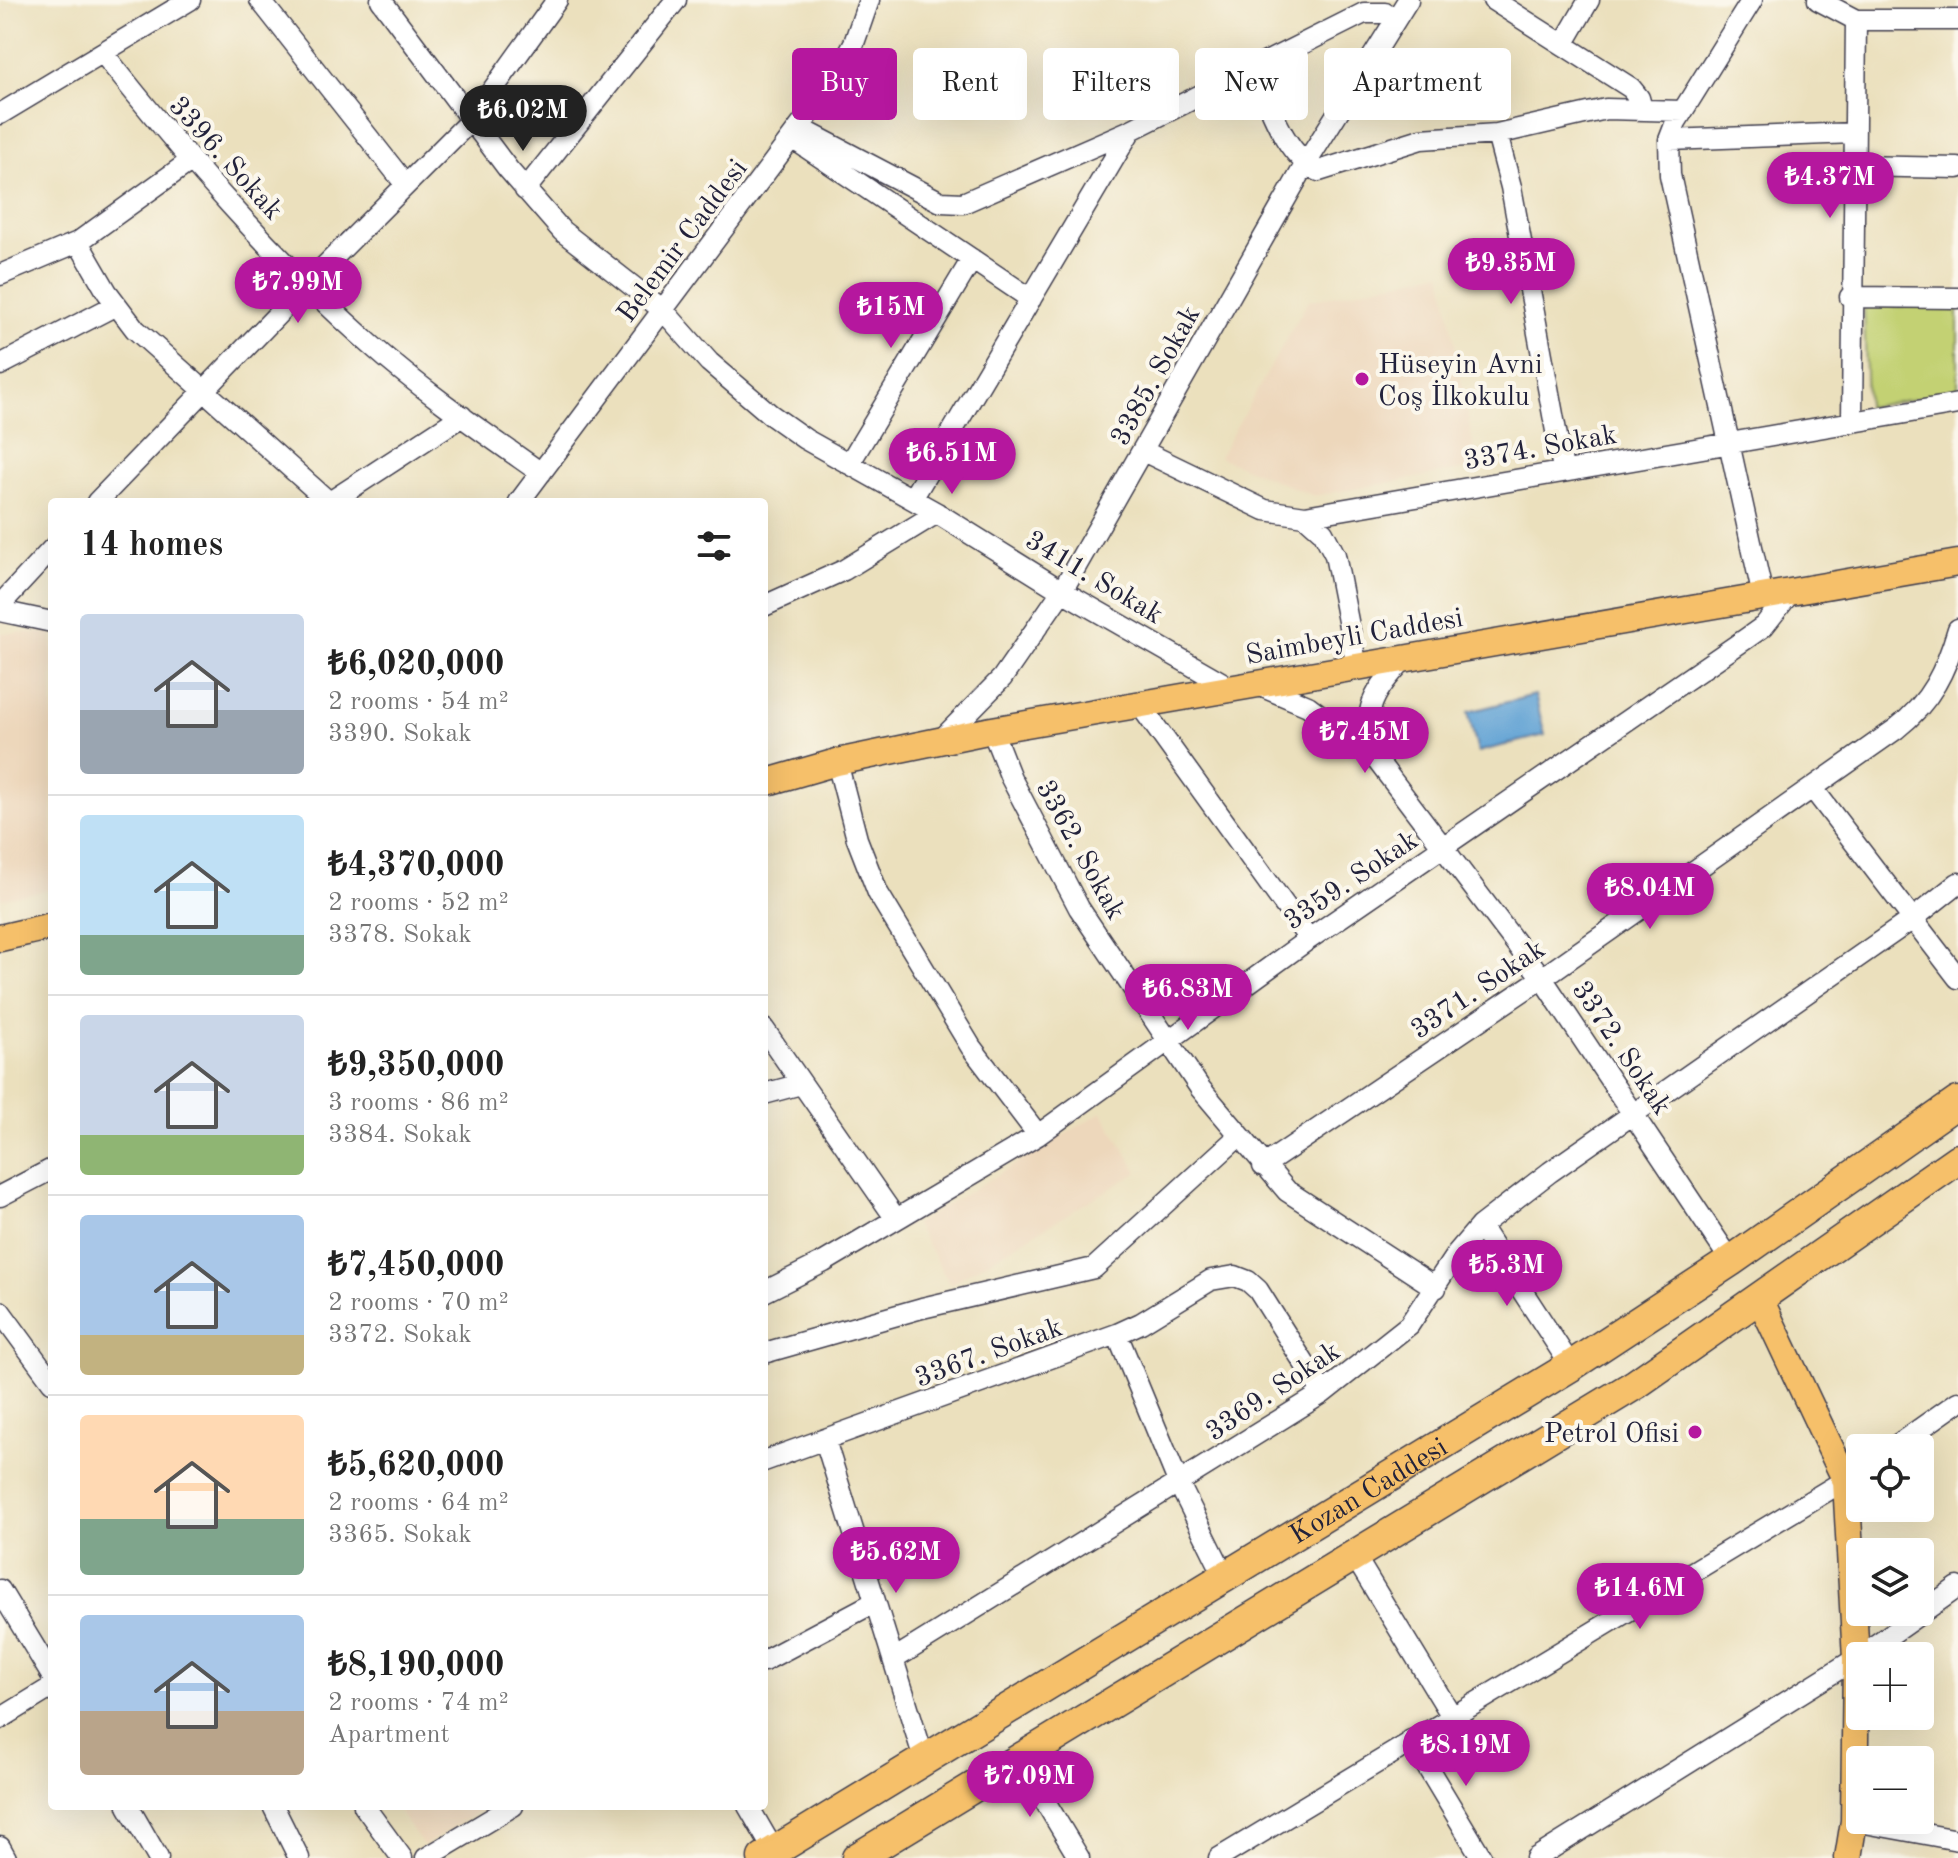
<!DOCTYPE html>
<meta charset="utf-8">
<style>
body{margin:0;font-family:"Old Standard TT",serif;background:#f6f6f6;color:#222;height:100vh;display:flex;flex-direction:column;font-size:30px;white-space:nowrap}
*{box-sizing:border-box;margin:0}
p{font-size:26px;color:#767676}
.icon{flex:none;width:44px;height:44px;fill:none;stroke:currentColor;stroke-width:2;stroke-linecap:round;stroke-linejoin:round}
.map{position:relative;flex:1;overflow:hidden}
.panel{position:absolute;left:48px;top:498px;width:720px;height:1312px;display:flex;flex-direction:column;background:#fff;border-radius:8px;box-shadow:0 8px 32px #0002}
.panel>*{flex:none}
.top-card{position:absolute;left:792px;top:48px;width:760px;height:72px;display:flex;gap:16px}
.buttons{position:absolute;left:1846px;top:1434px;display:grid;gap:16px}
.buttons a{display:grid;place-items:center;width:88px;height:88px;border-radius:8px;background:#fff;box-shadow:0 8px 32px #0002;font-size:40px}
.price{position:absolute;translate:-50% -68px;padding:0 18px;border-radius:28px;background:#b5179e;color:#fff;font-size:26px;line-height:52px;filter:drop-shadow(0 2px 4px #0008)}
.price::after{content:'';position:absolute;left:50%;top:48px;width:24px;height:18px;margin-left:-12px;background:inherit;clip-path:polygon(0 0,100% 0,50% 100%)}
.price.on{background:#222;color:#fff}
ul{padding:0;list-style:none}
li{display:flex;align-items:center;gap:24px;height:200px;padding:0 32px}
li+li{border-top:2px solid #e0e0e0}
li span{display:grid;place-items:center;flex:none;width:224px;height:160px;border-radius:8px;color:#555}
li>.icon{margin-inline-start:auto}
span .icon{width:96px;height:96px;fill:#fffc;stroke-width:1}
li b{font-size:34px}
h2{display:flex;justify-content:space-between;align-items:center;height:96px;padding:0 32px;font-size:34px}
.pill{padding:0 28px;border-radius:8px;background:#fff;box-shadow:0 8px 32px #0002;font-size:28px;line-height:72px}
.pill.on{background:#b5179e;color:#fff}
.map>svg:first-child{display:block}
.built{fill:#edd7bb}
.green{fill:#c3d173;stroke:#727a57;stroke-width:2}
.water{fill:#61a2d4;stroke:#426288;stroke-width:2}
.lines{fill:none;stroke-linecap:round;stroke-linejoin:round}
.minor-casing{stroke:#403e4e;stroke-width:23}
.major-casing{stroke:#403e4e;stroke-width:29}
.highway-casing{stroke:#403e4e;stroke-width:33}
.minor{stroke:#fff;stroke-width:20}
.major{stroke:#f6c06b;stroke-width:26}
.highway{stroke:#f6c06b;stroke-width:30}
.poi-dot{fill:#b5179e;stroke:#fbf7ec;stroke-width:3}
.labels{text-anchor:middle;stroke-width:8;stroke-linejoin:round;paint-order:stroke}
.street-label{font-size:28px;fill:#22223b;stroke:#fbf7ec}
.poi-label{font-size:28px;fill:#22223b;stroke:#fbf7ec;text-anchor:start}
</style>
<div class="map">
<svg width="1958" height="1858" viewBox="0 0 1958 1858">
<rect width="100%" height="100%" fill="#fbf7ec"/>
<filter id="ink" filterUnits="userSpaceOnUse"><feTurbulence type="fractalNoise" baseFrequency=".0125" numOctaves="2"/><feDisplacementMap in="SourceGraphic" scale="16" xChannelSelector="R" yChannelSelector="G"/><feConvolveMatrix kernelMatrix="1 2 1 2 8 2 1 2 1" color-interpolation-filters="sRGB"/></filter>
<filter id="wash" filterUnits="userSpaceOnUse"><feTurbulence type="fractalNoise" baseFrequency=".006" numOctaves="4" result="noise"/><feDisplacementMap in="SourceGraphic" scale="32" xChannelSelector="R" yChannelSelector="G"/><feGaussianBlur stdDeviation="1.8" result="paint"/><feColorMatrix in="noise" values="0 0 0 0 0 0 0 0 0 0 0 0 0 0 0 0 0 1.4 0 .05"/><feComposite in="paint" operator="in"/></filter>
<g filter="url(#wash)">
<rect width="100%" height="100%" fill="#ebe0bd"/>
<path class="built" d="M1442,272L1477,467L1314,496L1219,457L1308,301Z
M45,632L52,634V889L0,899V633Z
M1102,1112L1138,1172L950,1284L915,1224Z
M395,1806H487L424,1846Z"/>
<path class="green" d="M1864,306L1958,307V392L1867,407Z"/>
<path class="water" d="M1535,695L1545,735L1478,752L1468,712Z"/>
</g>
<g filter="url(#ink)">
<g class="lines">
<defs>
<path id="minor" d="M260,0L406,185
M381,0L508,169L562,231L663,310L709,362L771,415L805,439L937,513L1062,591L1233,689
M1493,0L1631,88L1639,98L1642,109
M1752,0L1676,122L1669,140L1670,175L1763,597
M1818,0L1856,20H1958
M1564,43L1589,0
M103,53C185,157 271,256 370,344C423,391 483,432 541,473
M1253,68C1269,101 1283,155 1319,171L1421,139L1497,134L1606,109L1683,111
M0,114L190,0
M800,128L941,202L963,203L1131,130L1364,13H1385L1393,20
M1497,134L1511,187L1563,469
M792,138L1031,299
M1669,140L1854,133
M1853,166L1958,168
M525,190L676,0
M78,242L107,292L135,329L329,502
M0,275L78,242L189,162
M1850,297L1958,298
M0,365L116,305
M1852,421L1856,20
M1143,451L1265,510L1305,516L1958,404
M849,464L972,259
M912,499L1131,130
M97,502L306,285L471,120L557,0
M330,502L462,416
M519,502L831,85L854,43L869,0
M1305,516L1323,532L1335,555L1357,667
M0,605L52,549
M764,606L844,570L937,513
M0,611L52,622
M1258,685L1308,706L1373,755C1361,709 1374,692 1404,659
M1140,705L1309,939
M992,730L1011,778L1079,908L1200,1088L1287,1191L1436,1288
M940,741L1002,678L1062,591L1305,165L1408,0
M1373,755L1542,978L1731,1261
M837,762L857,839L878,893L971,1047L1038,1135
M1814,790L1958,978
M764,1029L896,1219
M764,1094L801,1084
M1263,1166L1542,978L1896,729C1931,702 1946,670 1958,629
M0,1196L52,1169
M1480,1226L1571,1366
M764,1292L824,1262L1038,1135L1309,939L1747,638L1764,626L1790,593
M0,1311L52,1382
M1117,1334L1179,1484L1226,1579
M764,1353L922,1308L1094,1268L1239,1136
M825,1440L925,1762
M1893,1448L1958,1402
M764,1461L1117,1334L1141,1323L1211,1280L1235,1276L1248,1281L1258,1290L1323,1393
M1354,1555L1453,1718
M0,1590L52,1676
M1860,1656L1958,1587
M894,1659L1323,1393L1409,1325L1457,1253L1480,1226L1550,1172L1914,918L1958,883
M764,1661L875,1602
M0,1719L52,1687
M1411,1740L1482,1858
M1019,1758L1079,1858
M128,1806L158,1858
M273,1806L299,1858
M364,1806L402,1858
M748,1806L774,1851
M1854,1821L1958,1840
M0,1847L6,1858
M426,1858L513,1806
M1219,1858L1860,1471
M1536,1858L1860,1656"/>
<path id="major" d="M764,783L837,762L992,730L1958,563
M0,938L52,926
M1759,1297L1846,1481L1856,1659L1854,1821L1848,1858"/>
<g id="highway">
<path id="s1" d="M763,1858L1571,1366L1731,1261L1958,1102"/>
<path d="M857,1858L1636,1384L1958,1159"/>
</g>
</defs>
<use href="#minor" class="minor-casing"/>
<use href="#major" class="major-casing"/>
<use href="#highway" class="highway-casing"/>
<use href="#minor" class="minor"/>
<use href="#major" class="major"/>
<use href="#highway" class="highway"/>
</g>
</g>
<g class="poi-dot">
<circle cx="1362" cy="379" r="8"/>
<circle cx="1695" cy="1432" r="8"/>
</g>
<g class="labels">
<g class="street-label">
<text transform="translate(227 157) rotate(48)" y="10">3396. Sokak</text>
<text transform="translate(681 240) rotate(-53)" y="10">Belemir Caddesi</text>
<text transform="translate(1154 375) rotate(-61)" y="10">3385. Sokak</text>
<text transform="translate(1540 446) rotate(-10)" y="10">3374. Sokak</text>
<text transform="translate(1095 576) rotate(31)" y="10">3411. Sokak</text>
<text transform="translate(1354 635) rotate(-10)" y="10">Saimbeyli Caddesi</text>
<text transform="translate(1082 849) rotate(61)" y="10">3362. Sokak</text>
<text transform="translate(1350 879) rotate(-34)" y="10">3359. Sokak</text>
<text transform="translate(1477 988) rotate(-34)" y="10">3371. Sokak</text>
<text transform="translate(1623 1047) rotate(56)" y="10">3372. Sokak</text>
<text transform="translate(988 1351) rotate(-20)" y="10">3367. Sokak</text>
<text transform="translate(1272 1390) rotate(-34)" y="10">3369. Sokak</text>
<text dy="10" stroke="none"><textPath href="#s1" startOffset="708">Kozan Caddesi</textPath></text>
</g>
<g class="poi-label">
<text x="1378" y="373">Hüseyin Avni<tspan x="1378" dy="32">Coş İlkokulu</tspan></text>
<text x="1679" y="1442" text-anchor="end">Petrol Ofisi</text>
</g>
</g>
</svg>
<div class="buttons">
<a><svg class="icon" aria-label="locate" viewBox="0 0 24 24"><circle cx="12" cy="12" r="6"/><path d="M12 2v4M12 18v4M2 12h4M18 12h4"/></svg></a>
<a><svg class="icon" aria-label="layers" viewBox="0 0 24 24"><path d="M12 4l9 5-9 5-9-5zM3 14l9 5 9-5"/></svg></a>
<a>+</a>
<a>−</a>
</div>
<b class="price on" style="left:523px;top:153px">₺6.02M</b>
<b class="price" style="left:1830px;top:220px">₺4.37M</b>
<b class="price" style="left:1511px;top:306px">₺9.35M</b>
<b class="price" style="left:298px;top:325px">₺7.99M</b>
<b class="price" style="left:891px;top:350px">₺15M</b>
<b class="price" style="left:952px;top:496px">₺6.51M</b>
<b class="price" style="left:1365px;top:775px">₺7.45M</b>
<b class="price" style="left:1650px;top:931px">₺8.04M</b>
<b class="price" style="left:1188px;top:1032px">₺6.83M</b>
<b class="price" style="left:1507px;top:1308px">₺5.3M</b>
<b class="price" style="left:896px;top:1595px">₺5.62M</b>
<b class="price" style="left:1640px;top:1631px">₺14.6M</b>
<b class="price" style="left:1466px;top:1788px">₺8.19M</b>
<b class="price" style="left:1030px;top:1819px">₺7.09M</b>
<div class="top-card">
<a class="pill on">Buy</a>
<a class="pill">Rent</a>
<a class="pill">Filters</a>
<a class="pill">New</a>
<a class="pill">Apartment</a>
</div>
<section class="panel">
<h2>14 homes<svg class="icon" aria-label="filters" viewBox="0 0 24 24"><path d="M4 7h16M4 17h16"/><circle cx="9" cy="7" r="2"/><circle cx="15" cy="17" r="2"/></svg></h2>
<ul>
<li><span style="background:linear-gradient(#c9d6e8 60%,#9aa5b1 0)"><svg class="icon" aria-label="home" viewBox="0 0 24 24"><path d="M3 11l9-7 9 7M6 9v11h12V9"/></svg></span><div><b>₺6,020,000</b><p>2 rooms · 54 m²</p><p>3390. Sokak</p></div></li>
<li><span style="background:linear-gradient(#bfe0f5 75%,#7fa58c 0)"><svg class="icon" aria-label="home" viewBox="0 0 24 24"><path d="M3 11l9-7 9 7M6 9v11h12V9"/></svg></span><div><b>₺4,370,000</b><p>2 rooms · 52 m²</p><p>3378. Sokak</p></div></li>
<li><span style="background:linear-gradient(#c9d6e8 75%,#8fb573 0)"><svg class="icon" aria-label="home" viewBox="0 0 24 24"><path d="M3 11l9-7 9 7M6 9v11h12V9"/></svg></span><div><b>₺9,350,000</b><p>3 rooms · 86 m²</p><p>3384. Sokak</p></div></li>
<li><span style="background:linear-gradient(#a9c7e8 75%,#c2b280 0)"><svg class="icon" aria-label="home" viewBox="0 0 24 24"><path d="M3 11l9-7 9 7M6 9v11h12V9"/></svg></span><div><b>₺7,450,000</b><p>2 rooms · 70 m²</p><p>3372. Sokak</p></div></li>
<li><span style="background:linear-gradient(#ffd9b3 65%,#7fa58c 0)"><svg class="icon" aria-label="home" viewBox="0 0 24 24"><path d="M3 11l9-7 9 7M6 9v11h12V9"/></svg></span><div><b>₺5,620,000</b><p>2 rooms · 64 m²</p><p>3365. Sokak</p></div></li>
<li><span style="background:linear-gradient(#a9c7e8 60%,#b9a48a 0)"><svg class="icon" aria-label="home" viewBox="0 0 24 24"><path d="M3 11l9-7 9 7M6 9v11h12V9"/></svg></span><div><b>₺8,190,000</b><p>2 rooms · 74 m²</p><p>Apartment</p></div></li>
</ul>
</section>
</div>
